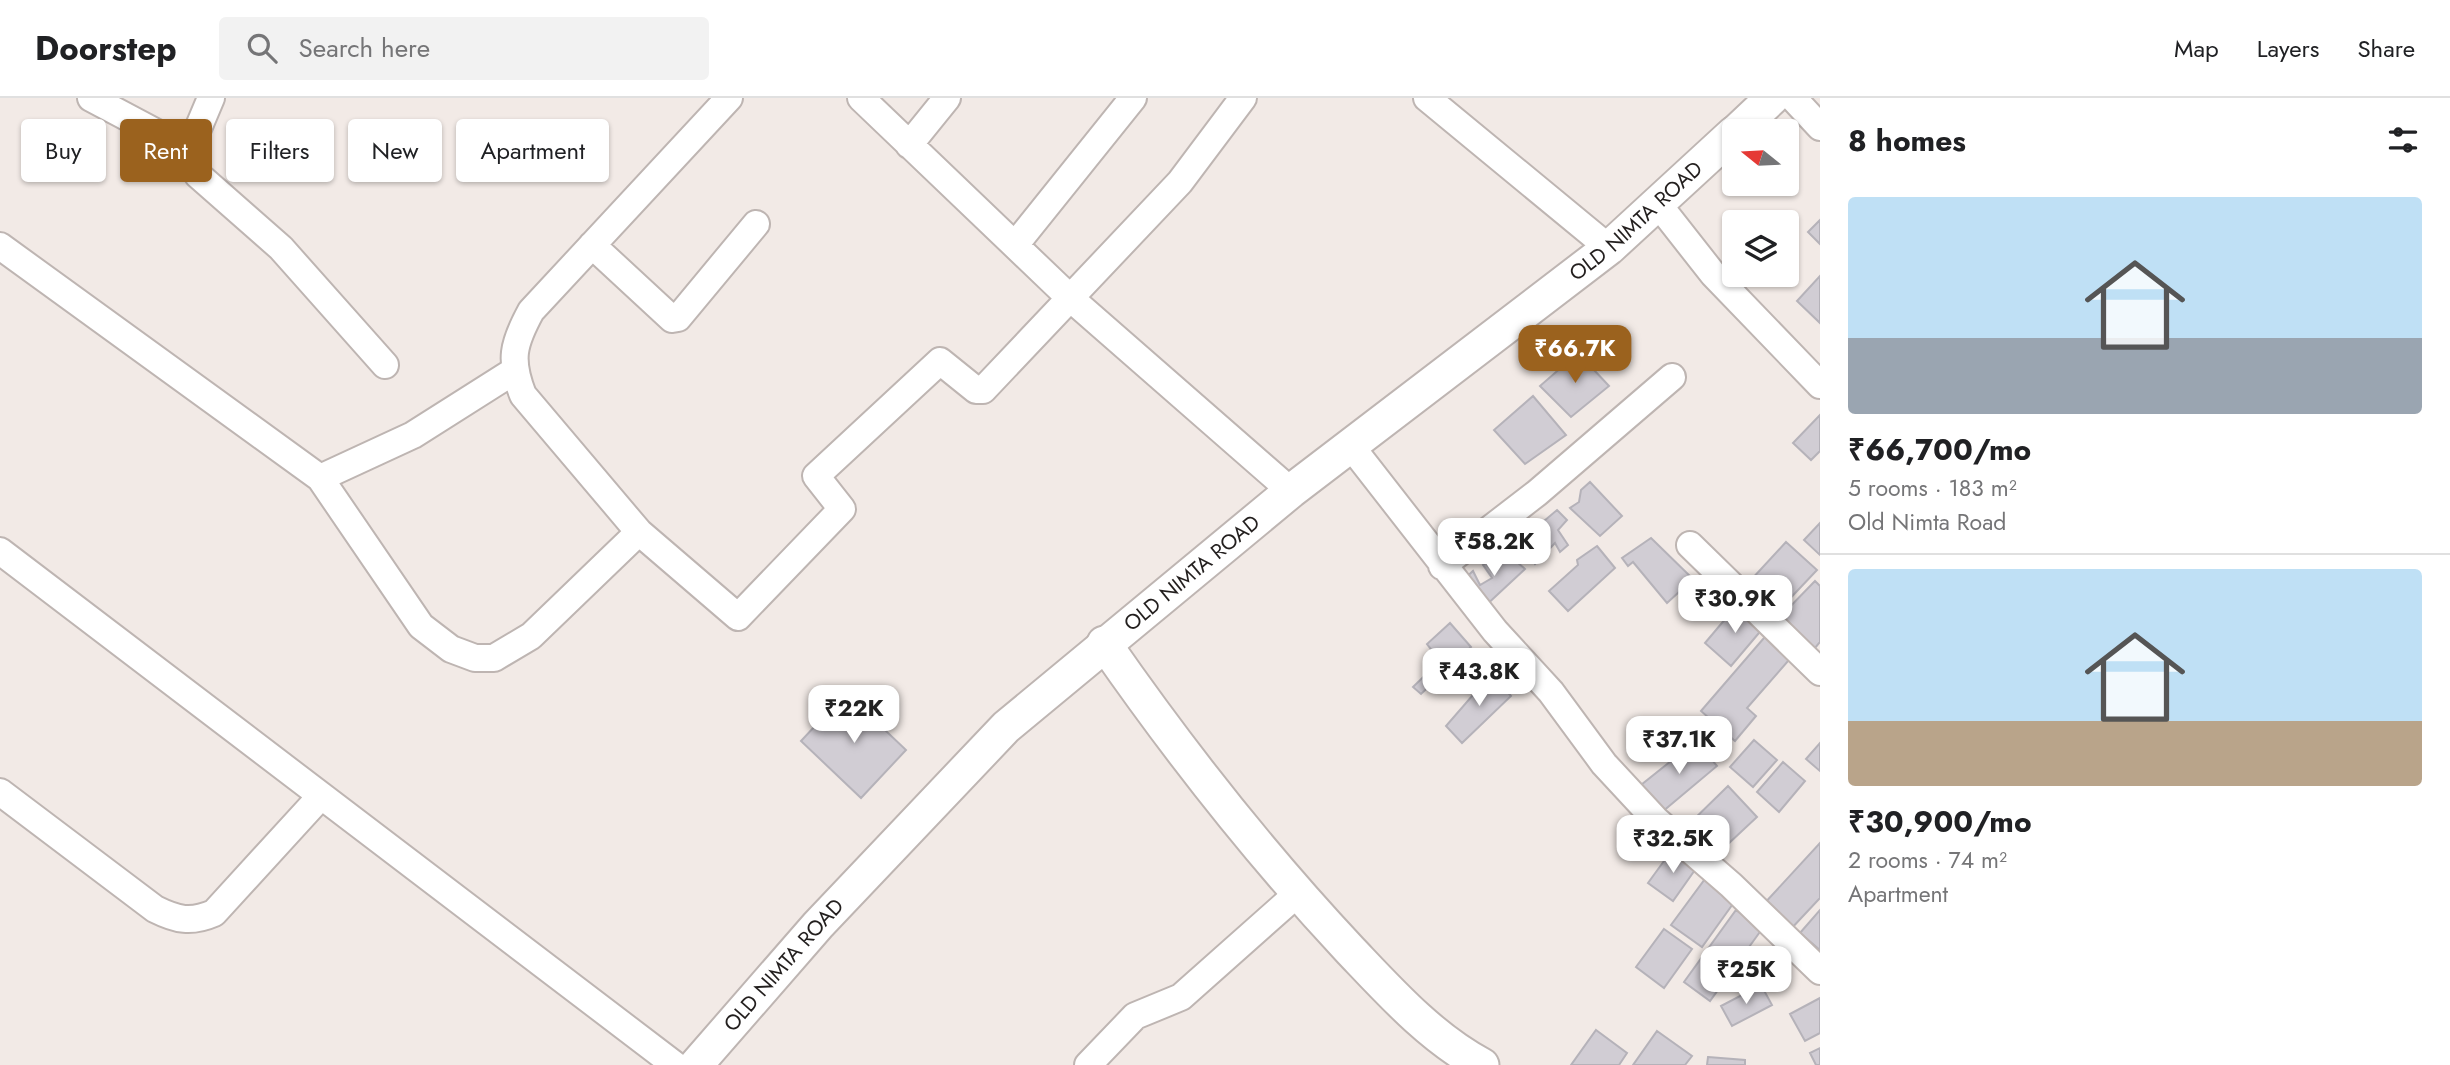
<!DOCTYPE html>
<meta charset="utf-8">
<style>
body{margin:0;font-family:Jost,sans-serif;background:#f2f2f2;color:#202124;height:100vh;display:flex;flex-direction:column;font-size:26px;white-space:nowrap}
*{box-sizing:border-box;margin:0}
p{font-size:23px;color:#757577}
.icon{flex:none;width:38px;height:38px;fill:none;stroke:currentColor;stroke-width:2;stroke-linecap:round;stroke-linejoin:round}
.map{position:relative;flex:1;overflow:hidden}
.panel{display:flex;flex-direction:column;background:#fff;width:630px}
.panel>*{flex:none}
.banner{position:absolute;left:21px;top:21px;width:665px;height:63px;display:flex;gap:14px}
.needle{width:46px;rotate:288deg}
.buttons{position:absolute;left:1722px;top:21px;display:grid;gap:14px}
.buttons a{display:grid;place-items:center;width:77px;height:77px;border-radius:7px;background:#fff;box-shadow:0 2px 5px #0004;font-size:35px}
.price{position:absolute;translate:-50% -60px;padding:0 16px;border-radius:14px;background:#fff;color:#222;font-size:23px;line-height:46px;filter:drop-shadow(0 2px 4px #0008)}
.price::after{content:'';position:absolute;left:50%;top:42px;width:21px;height:16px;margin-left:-10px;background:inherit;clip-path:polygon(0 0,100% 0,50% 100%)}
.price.active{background:#9b621e;color:#fff}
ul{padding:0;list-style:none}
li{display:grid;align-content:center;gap:14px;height:371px;padding:0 28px}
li+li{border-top:2px solid #e0e0e0}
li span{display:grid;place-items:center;height:217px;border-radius:7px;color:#555}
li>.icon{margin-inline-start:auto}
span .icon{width:126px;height:126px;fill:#fffc;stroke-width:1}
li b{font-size:30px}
h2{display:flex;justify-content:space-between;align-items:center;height:84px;padding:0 28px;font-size:30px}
.tag{padding:0 24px;border-radius:7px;background:#fff;box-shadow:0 2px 5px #0004;font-size:24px;line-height:63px}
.tag.active{background:#9b621e;color:#fff}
header{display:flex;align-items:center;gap:42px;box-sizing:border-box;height:98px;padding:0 35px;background:#fff;border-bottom:2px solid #e0e0e0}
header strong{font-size:33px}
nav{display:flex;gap:38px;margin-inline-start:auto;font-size:24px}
.search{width:490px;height:63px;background:#f2f2f2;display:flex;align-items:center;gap:18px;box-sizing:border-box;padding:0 24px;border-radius:7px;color:#757577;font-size:26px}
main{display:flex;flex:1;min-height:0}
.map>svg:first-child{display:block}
.building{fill:#d1cdd4;stroke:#b5b2b9;stroke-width:2}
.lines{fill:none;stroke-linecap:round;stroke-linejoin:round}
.minor-casing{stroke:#beb5b2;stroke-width:30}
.tertiary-casing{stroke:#beb5b2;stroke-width:37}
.minor{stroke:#fff;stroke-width:26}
.tertiary{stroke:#fff;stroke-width:33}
.labels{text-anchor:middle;stroke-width:6;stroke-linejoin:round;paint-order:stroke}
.street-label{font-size:21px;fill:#231f1e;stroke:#fff}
</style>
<header>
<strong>Doorstep</strong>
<div class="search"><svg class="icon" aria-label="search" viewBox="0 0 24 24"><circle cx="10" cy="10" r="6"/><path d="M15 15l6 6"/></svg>Search here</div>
<nav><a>Map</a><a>Layers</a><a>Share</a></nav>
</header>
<main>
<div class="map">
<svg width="1820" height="967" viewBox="0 0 1820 967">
<rect width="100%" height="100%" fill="#f2eae6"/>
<path class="building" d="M1820,122V146L1808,134Z
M1820,178V225L1797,203Z
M1578,255L1609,288L1571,319L1540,288Z
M1533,298L1566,337L1525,366L1494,332Z
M1820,317V353L1811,362L1793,345Z
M1590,384L1622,418L1600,438L1570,410L1579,404L1581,392Z
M1557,412L1567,422L1558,432L1568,447L1560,454L1555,445L1535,466L1518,445Z
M1820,425V457L1804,442Z
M1651,440L1693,481L1667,505L1633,464L1628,468L1622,460Z
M1786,444L1817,472L1780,511L1750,483Z
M1597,448L1615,470L1568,513L1549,493L1578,467L1577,462Z
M1502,451L1525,471L1482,511L1462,483L1473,473L1480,487L1492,480L1483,467Z
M1815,483L1820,488V544L1815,550L1781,518Z
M1738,506L1764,529L1731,568L1705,545Z
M1450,525L1471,549L1421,596L1413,589L1440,563L1427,546Z
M1770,533L1795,555L1747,610L1756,618L1735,643L1701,613Z
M1492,575L1511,598L1462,645L1446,628Z
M846,595L906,652L861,700L801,643Z
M1754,642L1777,662L1753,689L1730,669Z
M1696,643L1717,668L1662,714L1641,687Z
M1820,645V673L1806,661Z
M1783,664L1805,683L1779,714L1757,694Z
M1728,688L1757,719L1713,760L1685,730Z
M1820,745V800L1789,833L1762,808Z
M1672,752L1697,769L1673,803L1648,785Z
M1705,781L1735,803L1702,849L1671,827Z
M1736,812L1762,831L1710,903L1684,884Z
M1820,812V852L1800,835Z
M1664,831L1692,851L1664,890L1636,869Z
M1761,887L1772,907L1732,928L1721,908Z
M1820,900V935L1805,943L1790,916Z
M1596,932L1627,955L1619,967H1571Z
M1657,933L1692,958L1685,967H1633Z
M1820,950V967H1816L1810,955Z
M1708,959L1745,962V967H1707Z"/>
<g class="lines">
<defs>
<path id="minor" d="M91,0L189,52L211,0
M729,0L531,213C513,246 509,262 523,297L639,434L738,519L842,411L816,378L940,263L976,292H983L1180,84L1243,0
M861,0L1069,199L1291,393
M1427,0L1609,150
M1793,0L1820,29
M909,47L947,0
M189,52L191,66L198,77L281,150L385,267
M1658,106L1713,176L1820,287
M592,147L672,221L678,220L756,126
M1015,147L1133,0
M0,148L320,380L421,528L451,551L475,560H494L531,538L639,434
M1350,347L1495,533L1551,594L1604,666L1656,722L1731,787L1820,873
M320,380L413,337L514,273
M1690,447L1820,574
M0,453L675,967
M1442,468L1537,395L1672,279
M0,694L155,811C177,822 191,825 214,815L321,698
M1088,967L1135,918L1181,899L1297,796"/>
<g id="tertiary">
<path d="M1737,33L1772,0"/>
<path d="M1104,545C1179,653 1260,756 1350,852C1389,893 1431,940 1482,967"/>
<path id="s1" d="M696,967L818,827L1006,629L1291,393L1609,150L1734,35"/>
</g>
</defs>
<use href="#minor" class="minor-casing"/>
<use href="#tertiary" class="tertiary-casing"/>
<use href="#minor" class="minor"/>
<use href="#tertiary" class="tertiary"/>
</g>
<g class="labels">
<g class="street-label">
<text dy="7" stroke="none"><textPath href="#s1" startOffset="1267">OLD NIMTA ROAD</textPath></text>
<text dy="7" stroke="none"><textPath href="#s1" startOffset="700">OLD NIMTA ROAD</textPath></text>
<text dy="7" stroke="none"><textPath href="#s1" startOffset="133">OLD NIMTA ROAD</textPath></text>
</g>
</g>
</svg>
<div class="buttons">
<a><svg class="needle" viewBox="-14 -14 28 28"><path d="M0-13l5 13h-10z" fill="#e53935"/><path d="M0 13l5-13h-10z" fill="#757577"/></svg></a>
<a><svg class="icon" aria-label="layers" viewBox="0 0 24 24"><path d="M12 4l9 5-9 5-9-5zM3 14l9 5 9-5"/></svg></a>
</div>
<b class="price active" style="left:1575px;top:287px">₹66.7K</b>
<b class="price" style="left:1494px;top:480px">₹58.2K</b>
<b class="price" style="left:1735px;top:537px">₹30.9K</b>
<b class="price" style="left:1479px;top:610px">₹43.8K</b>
<b class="price" style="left:854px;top:647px">₹22K</b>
<b class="price" style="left:1679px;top:678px">₹37.1K</b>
<b class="price" style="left:1673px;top:777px">₹32.5K</b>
<b class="price" style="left:1746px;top:908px">₹25K</b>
<div class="banner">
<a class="tag">Buy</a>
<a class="tag active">Rent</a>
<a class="tag">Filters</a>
<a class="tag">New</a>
<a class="tag">Apartment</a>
</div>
</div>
<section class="panel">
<h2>8 homes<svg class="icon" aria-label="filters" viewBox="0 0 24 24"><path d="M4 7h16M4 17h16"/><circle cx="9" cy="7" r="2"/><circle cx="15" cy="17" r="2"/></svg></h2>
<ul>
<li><span style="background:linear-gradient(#bfe0f5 65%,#9aa5b1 0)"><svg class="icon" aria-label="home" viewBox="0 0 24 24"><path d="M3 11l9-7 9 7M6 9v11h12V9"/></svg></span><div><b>₹66,700/mo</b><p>5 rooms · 183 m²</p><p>Old Nimta Road</p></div></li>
<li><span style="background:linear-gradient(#bfe0f5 70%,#b9a48a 0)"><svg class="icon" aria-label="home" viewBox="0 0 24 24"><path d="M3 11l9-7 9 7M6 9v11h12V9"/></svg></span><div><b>₹30,900/mo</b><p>2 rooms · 74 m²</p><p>Apartment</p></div></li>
</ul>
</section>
</main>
